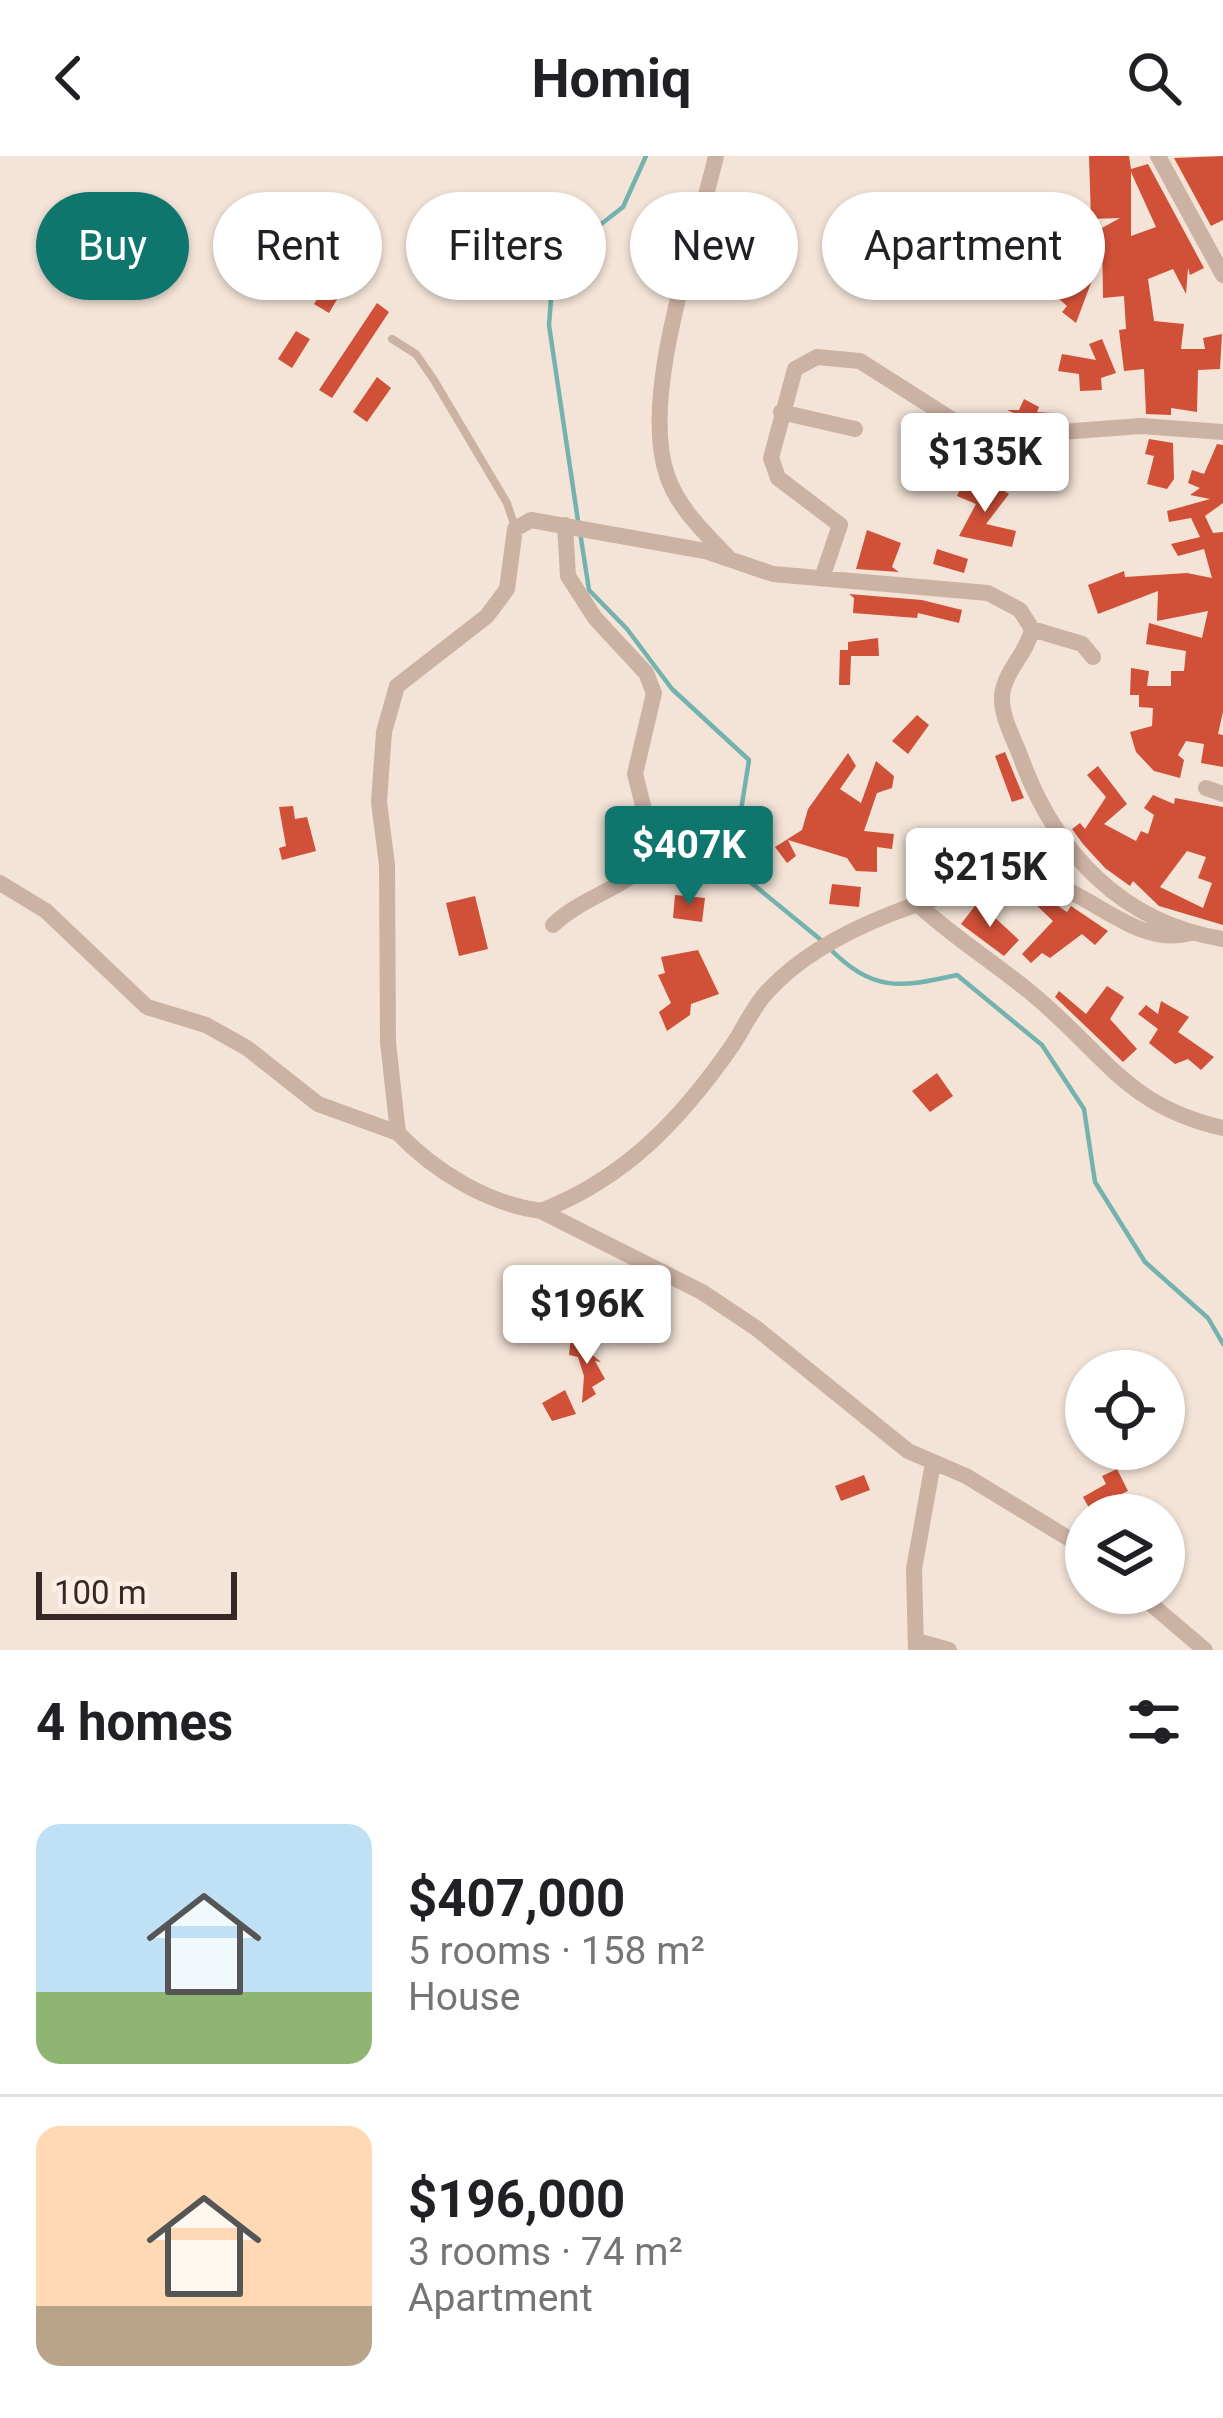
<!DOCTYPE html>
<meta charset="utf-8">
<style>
body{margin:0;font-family:Roboto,sans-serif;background:#f6f6f6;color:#202124;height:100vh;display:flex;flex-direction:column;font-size:45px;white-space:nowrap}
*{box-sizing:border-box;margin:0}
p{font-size:39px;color:#757577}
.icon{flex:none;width:66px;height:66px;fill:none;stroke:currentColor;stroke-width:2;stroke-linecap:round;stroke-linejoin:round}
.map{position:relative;height:1494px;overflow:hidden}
.side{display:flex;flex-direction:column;background:#fff;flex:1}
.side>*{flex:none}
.banner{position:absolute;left:36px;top:36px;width:1152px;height:108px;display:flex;gap:24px}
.fabs{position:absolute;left:1065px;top:1194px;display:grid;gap:24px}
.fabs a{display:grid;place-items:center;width:120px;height:120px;border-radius:50%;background:#fff;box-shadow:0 3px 9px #0004;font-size:60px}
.scale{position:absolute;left:36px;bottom:30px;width:201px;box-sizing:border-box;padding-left:12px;border:6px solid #362925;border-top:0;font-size:33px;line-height:42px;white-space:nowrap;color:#362925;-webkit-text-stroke:9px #fbeee4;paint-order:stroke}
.price{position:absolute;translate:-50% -102px;padding:0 27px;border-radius:12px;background:#fff;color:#222;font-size:39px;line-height:78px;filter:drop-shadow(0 3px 6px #0008)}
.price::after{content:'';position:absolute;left:50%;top:72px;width:36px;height:27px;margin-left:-18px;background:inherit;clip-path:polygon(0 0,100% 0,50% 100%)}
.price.selected{background:#0f766e;color:#fff}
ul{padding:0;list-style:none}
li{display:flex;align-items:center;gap:36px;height:300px;padding:0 36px}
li+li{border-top:3px solid #e0e0e0}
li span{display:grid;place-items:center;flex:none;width:336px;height:240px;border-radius:24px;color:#555}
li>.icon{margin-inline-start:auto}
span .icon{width:144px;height:144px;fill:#fffc;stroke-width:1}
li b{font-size:51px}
h2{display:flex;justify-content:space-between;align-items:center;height:144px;padding:0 36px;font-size:51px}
.pill{padding:0 42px;border-radius:54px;background:#fff;box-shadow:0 3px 9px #0004;font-size:42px;line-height:108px}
.pill.selected{background:#0f766e;color:#fff}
header{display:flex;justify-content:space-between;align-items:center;height:156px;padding:0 36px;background:#fff;font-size:54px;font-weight:700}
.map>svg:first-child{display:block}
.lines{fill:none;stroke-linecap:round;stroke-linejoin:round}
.stream{stroke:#74b2b0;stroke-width:4.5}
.building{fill:#d05038;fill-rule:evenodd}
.lane{stroke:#ccb2a3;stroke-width:8}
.street{stroke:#ccb2a3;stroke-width:16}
</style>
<header><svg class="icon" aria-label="back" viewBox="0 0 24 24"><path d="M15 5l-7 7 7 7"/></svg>Homiq<svg class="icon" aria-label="search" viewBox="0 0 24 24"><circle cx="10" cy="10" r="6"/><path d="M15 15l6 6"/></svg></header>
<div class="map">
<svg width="1223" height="1494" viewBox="0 0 1223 1494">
<rect width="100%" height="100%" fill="#f3e4d7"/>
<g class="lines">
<path class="stream" d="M578,365L549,169L552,130L568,94L623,51L646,0
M580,376L589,434L627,473L672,533L749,604L732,711L821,784
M829,792C873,836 899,832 957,819L1042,889L1084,953L1095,1026L1145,1106L1208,1162L1223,1188"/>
</g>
<path class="building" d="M1089,0H1129L1131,13L1148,8L1204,112L1190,119L1188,112L1186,138L1173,113L1148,123L1154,165L1184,168L1181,193H1205L1203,182L1222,178L1220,213L1198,214L1197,256L1171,252V259L1146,258L1144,213L1124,215L1119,174L1126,173L1124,140L1103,142L1102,72L1120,62L1091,63ZM1131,16L1156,71L1131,80Z
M1223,0V64L1211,70L1174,2Z
M1099,75L1077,114L1091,127L1076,167L1062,156L1067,150L1051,136L1078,87Z
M332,119L346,128L329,157L314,148Z
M377,147L389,156L332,242L319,234Z
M296,175L310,183L292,212L278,203Z
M1102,183L1116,217L1101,222L1102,234L1080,235L1079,218L1058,215L1062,198L1096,204L1089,188Z
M377,221L391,232L367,266L353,256Z
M1024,243L1039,251L1037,256L1052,257L1051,264L1031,265L1007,254H1019Z
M958,282L968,291L935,321L920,307L930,296L937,302Z
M1149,283L1173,287L1174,323L1167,333L1147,328L1154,300L1145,298Z
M1217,288L1223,289V347L1205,360L1213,377L1223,376V556L1218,578L1223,579V611L1201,607L1204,588L1186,585L1178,599L1184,604L1180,622L1154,615L1136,596L1130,576L1152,570L1153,552L1139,551V539H1130L1131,512L1149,515L1147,530H1171V515H1184L1186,495L1146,488L1149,467L1202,482L1208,455L1157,465L1158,435L1098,458L1088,429L1124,415L1125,421L1187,417L1212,422L1204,393L1178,400L1171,388L1200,381L1191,362L1169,366L1167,355L1210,343L1190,339L1200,332L1188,327L1192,314L1204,318Z
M991,326L1009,338L986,368L1016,375L1012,391L959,380L976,348L957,340L963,327L984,336Z
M867,374L901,387L892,411L899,416L856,413Z
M937,393L968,403L964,417L933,408Z
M849,438L922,444L962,454L959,467L918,457L917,462L853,457L854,442Z
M878,482L879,500H851L850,529H839L840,494H848V486Z
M917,559L929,569L908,598L892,585Z
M1005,596L1024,642L1012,646L995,600Z
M848,597L856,610L840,633L861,647L876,605L894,620L892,632L877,637L864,675L894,678L892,693L877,691V716L856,715L847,702L788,684L796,700L787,707L775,691L802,674L808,653Z
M1098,610L1127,648L1104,668L1136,685L1141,675L1148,678L1154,659L1144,652L1153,639L1174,648L1175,642L1223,651V769L1159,750L1133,725L1130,730L1105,712L1083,688L1072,673L1080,667L1085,673L1106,641L1087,619ZM1187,695L1206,701L1198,722L1212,727L1203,752L1160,731Z
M293,650L295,663L307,661L316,695L282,704L279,692L286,690L279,651Z
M670,652H687L688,677L696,678L693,702L659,691L661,677L670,679Z
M832,728L861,731L859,751L829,748Z
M1040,738L1067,756L1071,750L1108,775L1095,789L1082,778L1050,802L1042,797L1031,807L1022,798L1053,765L1033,746Z
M675,739L705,742L702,766L673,762Z
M475,740L488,793L459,800L446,747Z
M978,746L1019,784L1004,800L961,768Z
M698,794L719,838L691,848L690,859L667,875L659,856L671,847L658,819L665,817L661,801Z
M1107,830L1124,841L1110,863L1137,893L1123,906L1055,841L1059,835L1086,858Z
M1161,845L1189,861L1178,876L1214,901L1201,914L1188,903L1175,908L1149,887L1158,873L1138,858L1146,849L1158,858Z
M937,917L953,940L930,956L912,935Z
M571,1181L586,1185L584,1192L601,1206L595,1205L605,1223L592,1231L596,1238L582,1247L584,1220L578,1201L569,1199Z
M565,1234L576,1258L552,1265L542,1247Z
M1117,1313L1128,1335L1109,1344L1113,1351L1093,1359L1083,1341L1106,1328L1102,1320Z
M864,1319L870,1334L841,1345L835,1330Z"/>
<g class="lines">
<path class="lane" d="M392,183L416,198L434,224L507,347L515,371"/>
<path class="street" d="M716,0C697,83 639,238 667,319C677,351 705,377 728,401
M1158,0L1223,119
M781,256L855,273
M822,422L840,369L778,322L771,302L795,213L817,201L860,205L981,282L1141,270L1223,276
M1032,473L1082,488L1093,501
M1206,632L1223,638
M0,727L46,755L147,851L206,869L247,892L318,948L398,977
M921,751C958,785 1000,810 1037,842C1106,900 1127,950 1223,972
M553,769C581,742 620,734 647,707L645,657L635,618L654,537L646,517L595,462L568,420L565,369
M541,1055C626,1022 681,963 732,890C744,872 753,851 767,836C826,771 948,731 1033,723C1086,730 1132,790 1187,778
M1086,1393L966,1320L908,1295L756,1172L702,1136L541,1055C488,1048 434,1015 398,977L388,886L387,709L379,646L384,576L397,530L487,460L507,433L515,373L531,364L705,395L773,418L988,437L1020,454L1032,473C1027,498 1004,515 1002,540C1001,561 1014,583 1021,602C1055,696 1122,767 1223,783
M1138,1437L1205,1494
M917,1485L949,1494
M916,1494L914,1413L933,1307"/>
</g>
</svg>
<div class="fabs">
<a><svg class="icon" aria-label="locate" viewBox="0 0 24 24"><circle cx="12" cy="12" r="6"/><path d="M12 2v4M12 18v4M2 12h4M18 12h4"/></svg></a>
<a><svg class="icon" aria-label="layers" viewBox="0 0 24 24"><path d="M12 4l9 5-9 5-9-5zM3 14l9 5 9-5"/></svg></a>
</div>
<div class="scale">100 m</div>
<b class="price" style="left:985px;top:359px">$135K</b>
<b class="price selected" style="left:689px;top:752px">$407K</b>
<b class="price" style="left:990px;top:774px">$215K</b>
<b class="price" style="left:587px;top:1211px">$196K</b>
<div class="banner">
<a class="pill selected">Buy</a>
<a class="pill">Rent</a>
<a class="pill">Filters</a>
<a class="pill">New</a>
<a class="pill">Apartment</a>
</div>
</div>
<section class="side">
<h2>4 homes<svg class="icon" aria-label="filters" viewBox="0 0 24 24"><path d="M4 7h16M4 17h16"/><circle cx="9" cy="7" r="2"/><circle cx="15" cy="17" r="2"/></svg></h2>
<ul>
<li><span style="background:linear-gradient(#bfe0f5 70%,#8fb573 0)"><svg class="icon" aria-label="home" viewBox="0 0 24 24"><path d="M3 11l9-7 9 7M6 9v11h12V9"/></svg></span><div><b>$407,000</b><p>5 rooms · 158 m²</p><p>House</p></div></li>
<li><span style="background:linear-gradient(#ffd9b3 75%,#b9a48a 0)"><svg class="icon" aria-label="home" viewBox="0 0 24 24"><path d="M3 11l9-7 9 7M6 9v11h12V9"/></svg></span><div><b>$196,000</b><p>3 rooms · 74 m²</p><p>Apartment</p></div></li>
</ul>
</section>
